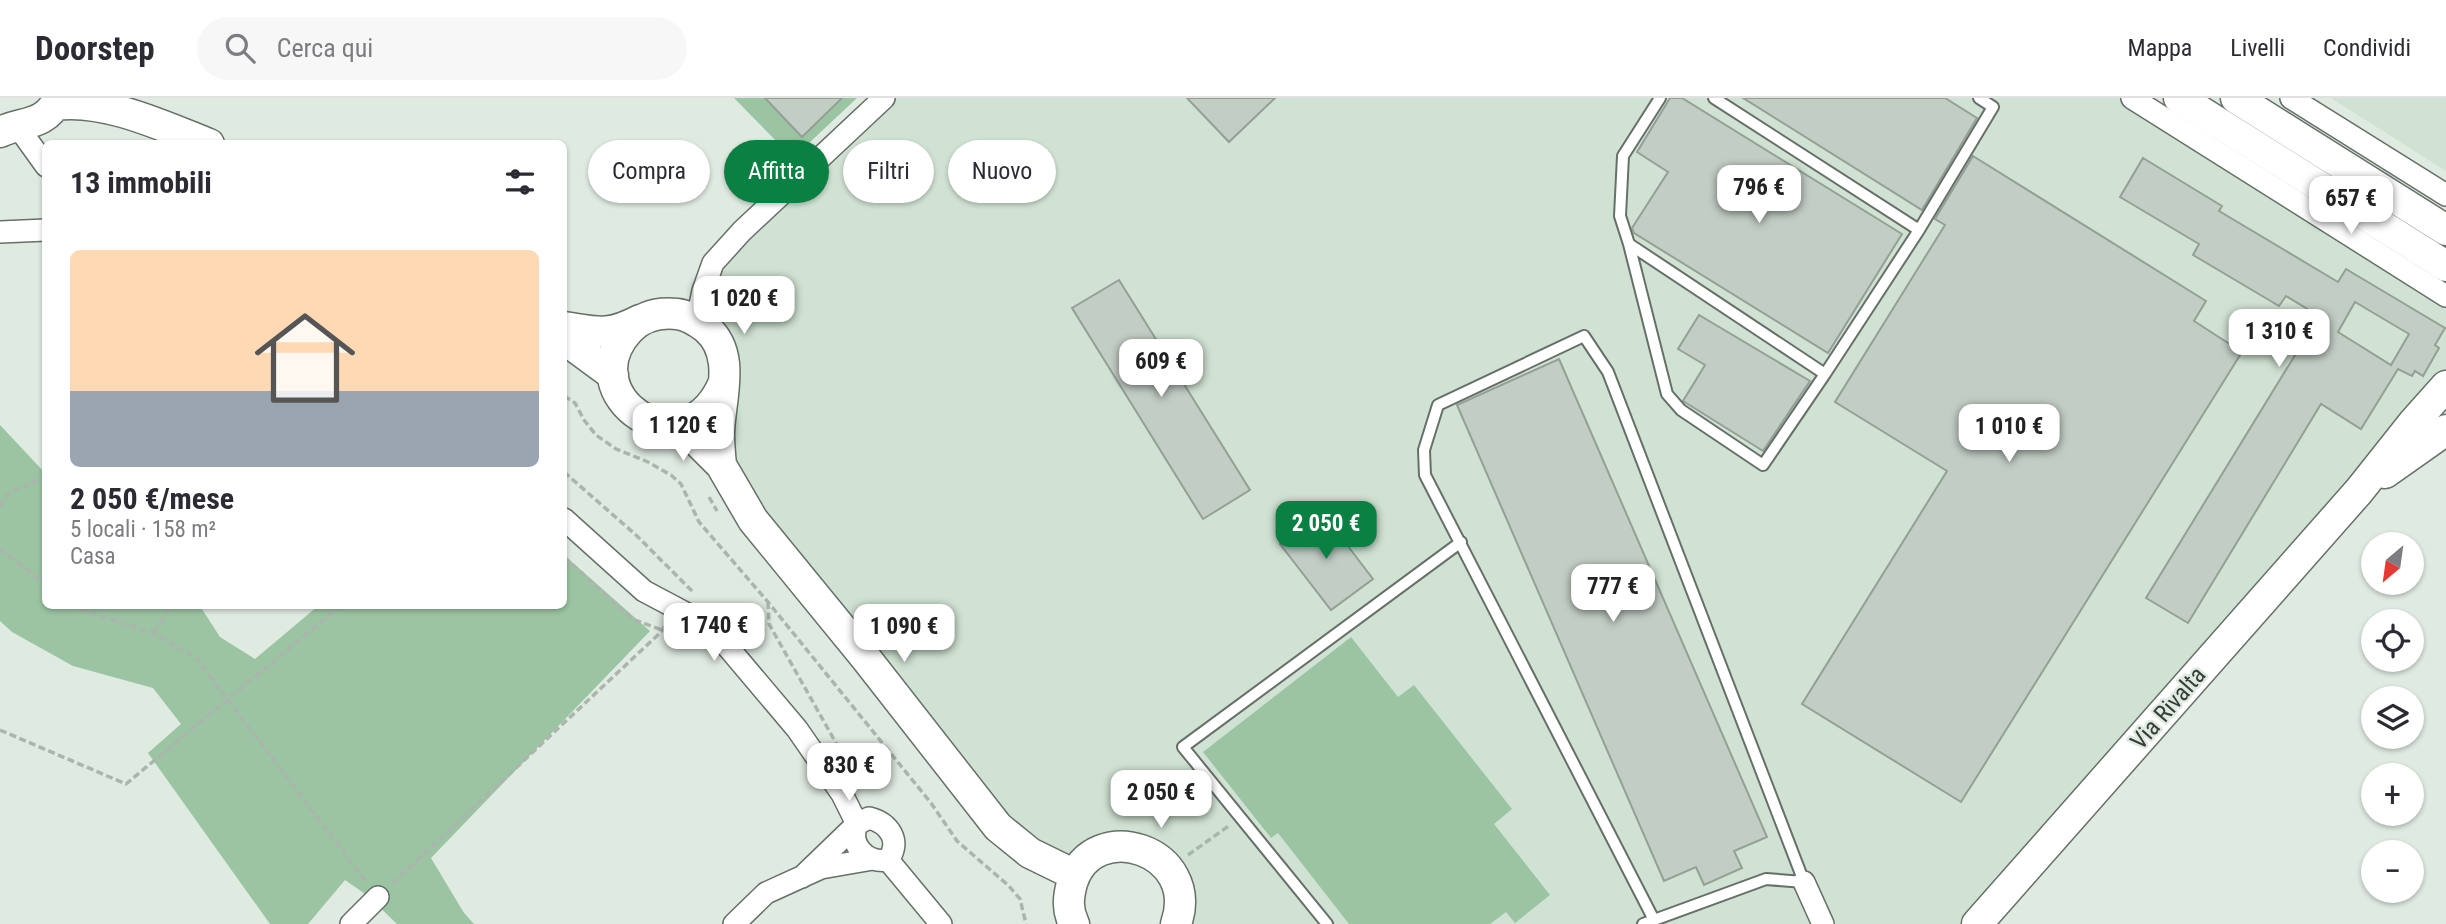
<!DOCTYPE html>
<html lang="it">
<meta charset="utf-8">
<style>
body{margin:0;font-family:"Roboto Condensed",sans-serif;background:#f7f7f7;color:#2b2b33;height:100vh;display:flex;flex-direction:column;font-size:26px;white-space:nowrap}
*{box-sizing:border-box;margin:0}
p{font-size:23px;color:#7c7c81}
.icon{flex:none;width:38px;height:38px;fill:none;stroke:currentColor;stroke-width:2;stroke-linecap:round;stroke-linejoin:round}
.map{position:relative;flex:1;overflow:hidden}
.panel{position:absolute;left:42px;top:42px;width:525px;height:469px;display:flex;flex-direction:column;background:#fff;border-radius:10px;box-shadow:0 2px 5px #0004}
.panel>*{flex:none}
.top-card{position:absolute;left:588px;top:42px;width:665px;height:63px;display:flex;gap:14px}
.needle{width:46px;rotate:209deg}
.fabs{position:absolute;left:2361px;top:434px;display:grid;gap:14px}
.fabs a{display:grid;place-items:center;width:63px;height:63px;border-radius:50%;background:#fff;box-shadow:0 2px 5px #0004;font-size:35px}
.price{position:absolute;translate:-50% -60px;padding:0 16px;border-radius:14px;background:#fff;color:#222;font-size:23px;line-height:46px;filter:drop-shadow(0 2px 4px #0008)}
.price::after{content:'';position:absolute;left:50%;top:42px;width:21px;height:16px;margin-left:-10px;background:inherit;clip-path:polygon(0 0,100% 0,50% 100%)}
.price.on{background:#0b8043;color:#fff}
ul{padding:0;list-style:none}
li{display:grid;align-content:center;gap:14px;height:371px;padding:0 28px}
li+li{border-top:2px solid #e1e1e2}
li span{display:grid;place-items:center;height:217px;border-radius:10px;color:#555}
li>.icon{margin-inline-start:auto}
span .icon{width:126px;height:126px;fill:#fffc;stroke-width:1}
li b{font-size:30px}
h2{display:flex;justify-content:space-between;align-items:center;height:84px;padding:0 28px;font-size:30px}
.pill{padding:0 24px;border-radius:32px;background:#fff;box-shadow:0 2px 5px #0004;font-size:24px;line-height:63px}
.pill.on{background:#0b8043;color:#fff}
header{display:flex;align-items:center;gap:42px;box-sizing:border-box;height:98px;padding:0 35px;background:#fff;border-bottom:2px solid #e1e1e2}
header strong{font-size:33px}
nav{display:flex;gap:38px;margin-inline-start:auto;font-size:24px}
.search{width:490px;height:63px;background:#f7f7f7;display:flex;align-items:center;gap:18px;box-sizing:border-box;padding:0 24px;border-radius:38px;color:#7c7c81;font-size:26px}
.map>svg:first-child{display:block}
.built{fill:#d0e2d3}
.green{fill:#9bc4a3}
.building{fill:#c2cdc4;stroke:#949f96;stroke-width:2;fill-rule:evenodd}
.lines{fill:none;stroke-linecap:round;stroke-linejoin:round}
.lane-casing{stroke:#667068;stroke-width:14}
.street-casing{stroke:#667068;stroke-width:24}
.secondary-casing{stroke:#667068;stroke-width:33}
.path{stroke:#acb5ad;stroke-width:3.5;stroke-dasharray:7 3.5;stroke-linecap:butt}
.lane{stroke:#fff;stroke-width:10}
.street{stroke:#fff;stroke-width:21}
.secondary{stroke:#fff;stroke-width:30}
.labels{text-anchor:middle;stroke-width:5;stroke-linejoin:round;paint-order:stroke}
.street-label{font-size:24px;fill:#383d39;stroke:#dfeae1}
</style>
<header>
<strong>Doorstep</strong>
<div class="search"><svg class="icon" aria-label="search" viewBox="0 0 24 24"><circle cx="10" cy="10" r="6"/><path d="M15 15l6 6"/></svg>Cerca qui</div>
<nav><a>Mappa</a><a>Livelli</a><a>Condividi</a></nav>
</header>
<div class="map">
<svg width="2446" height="826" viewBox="0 0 2446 826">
<rect width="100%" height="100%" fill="#dfeae1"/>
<path class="built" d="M884,0H2132L2446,198V288L1977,826H1176L1160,761H1088L1030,755L721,367L711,234L703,193L713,165Z
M2331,0H2446V73Z"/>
<path class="green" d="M734,0H857L793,60Z
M0,327L45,375L46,508H200L220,539L255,561L318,508H564V457L650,533L431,760L464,815L474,826H397L368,798L345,782L308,826H270L148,655L181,626L153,590L73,568L12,534L0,523Z
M1351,539L1398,599L1414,587L1512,711L1494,726L1550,797L1515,825L1506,814L1490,826H1349L1278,735L1271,740L1203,654Z"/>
<path class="building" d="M765,0H842L802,39Z
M1187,0H1275L1229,44Z
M1670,0H1682L1902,136L1828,255L1634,135L1632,130L1668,74L1637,54Z
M1743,0H1945L1977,20L1922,112Z
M1973,58L2206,203L2194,223L2242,254L1961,704L1802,606L1947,373L1835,304L1945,127L1935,121Z
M2143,60L2222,108L2219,113L2338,184L2346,171L2445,230L2435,247L2439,250L2423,278L2415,273L2412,278L2398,271L2361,331L2321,306L2188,525L2146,500L2319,218L2286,198L2279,208L2193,157L2199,146L2120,99ZM2355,204L2409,236L2391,267L2338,234Z
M1119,182L1250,392L1203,421L1072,210Z
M1699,217L1810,283L1763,353L1683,303L1705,267L1678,251Z
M1559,261L1767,739L1734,753L1742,770L1704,787L1696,769L1664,783L1457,307Z
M1322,414L1373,481L1331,512L1280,446Z"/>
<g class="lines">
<defs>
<path id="lane" d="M1660,0L1623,58L1620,118L1629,146L1825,276L1919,132L1714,0
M1919,132L1993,9L1979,0
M1629,146L1667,296L1681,312L1763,367L1825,276
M1327,826L1183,649L1461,444
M1643,826L1654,822L1766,781L1804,784L1608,274L1584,238L1438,307L1424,352L1425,377L1654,822"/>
<path id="street" d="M2132,0L2446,198
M2291,0L2446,97
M18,29L46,68
M0,134L46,132
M697,222L703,193L713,165L742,133L884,0
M564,421L644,493L710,528L797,631L842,696L857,726L802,779
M869,720C889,725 902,743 888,762C867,766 848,747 857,726Z
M888,762L941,826
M1804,784L1823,826
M351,826L378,799
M734,826L766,795L821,770L873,761"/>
<path id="secondary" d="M2179,0L2446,168
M2236,0L2446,132
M55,7C104,0 163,28 209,46
M0,34C23,23 45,29 59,0
M564,229C598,234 607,239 640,222
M564,241L613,277
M671,327L698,344L721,367L753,422L865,559L998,729L1030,755L1075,777
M721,367C720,357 719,346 719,335C720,300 737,256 706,230C697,223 688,217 677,216C659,214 642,218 629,232C569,297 685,378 724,284
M2385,375L2446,332
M1074,826C1067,812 1068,800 1072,785C1093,717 1202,752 1176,826
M1977,826L2359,393L2413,325L2446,288"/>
</defs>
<use href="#lane" class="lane-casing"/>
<use href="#street" class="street-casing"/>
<use href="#secondary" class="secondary-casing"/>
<path class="path" d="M564,298L575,305L584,322L596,337L616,351L648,364L671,377L681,386L699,424L768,504L931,705L957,743L1009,788L1020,801L1026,826
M564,374L636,437L693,494
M709,399L717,413
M0,409L7,396L46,378
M0,451L46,487
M564,459L632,521L662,532
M768,504L769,526L845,661
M70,508L153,535L196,560L367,785
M153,535L172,508
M0,632L126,686L340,508
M1188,757L1230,727
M393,785L661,534L665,528"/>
<use href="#lane" class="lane"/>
<use href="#street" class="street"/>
<use href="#secondary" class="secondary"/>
</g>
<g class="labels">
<g class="street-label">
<text transform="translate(2168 610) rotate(-49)" y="8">Via Rivalta</text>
</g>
</g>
</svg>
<div class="fabs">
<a><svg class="needle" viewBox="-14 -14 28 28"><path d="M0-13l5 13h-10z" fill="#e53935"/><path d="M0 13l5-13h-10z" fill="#7c7c81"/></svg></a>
<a><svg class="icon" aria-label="locate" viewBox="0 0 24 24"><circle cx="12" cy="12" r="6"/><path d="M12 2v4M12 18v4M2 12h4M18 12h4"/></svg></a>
<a><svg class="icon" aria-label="layers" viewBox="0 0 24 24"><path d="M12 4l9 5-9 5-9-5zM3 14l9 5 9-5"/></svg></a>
<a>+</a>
<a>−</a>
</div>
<b class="price" style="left:1759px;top:127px">796 €</b>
<b class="price" style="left:2351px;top:138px">657 €</b>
<b class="price" style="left:744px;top:238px">1 020 €</b>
<b class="price" style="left:2279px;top:271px">1 310 €</b>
<b class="price" style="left:1161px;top:301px">609 €</b>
<b class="price" style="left:683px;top:365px">1 120 €</b>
<b class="price" style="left:2009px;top:366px">1 010 €</b>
<b class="price on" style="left:1326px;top:463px">2 050 €</b>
<b class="price" style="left:1613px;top:526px">777 €</b>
<b class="price" style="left:714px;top:565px">1 740 €</b>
<b class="price" style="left:904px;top:566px">1 090 €</b>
<b class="price" style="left:849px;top:705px">830 €</b>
<b class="price" style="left:1161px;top:732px">2 050 €</b>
<div class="top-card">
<a class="pill">Compra</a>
<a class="pill on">Affitta</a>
<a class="pill">Filtri</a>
<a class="pill">Nuovo</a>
</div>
<section class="panel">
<h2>13 immobili<svg class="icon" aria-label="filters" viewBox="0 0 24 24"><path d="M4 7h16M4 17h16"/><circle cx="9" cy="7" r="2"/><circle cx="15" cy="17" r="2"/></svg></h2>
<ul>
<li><span style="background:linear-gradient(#ffd9b3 65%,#9aa5b1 0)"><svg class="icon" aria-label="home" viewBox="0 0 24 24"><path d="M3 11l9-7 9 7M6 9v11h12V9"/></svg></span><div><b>2 050 €/mese</b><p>5 locali · 158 m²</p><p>Casa</p></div></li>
</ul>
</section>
</div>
